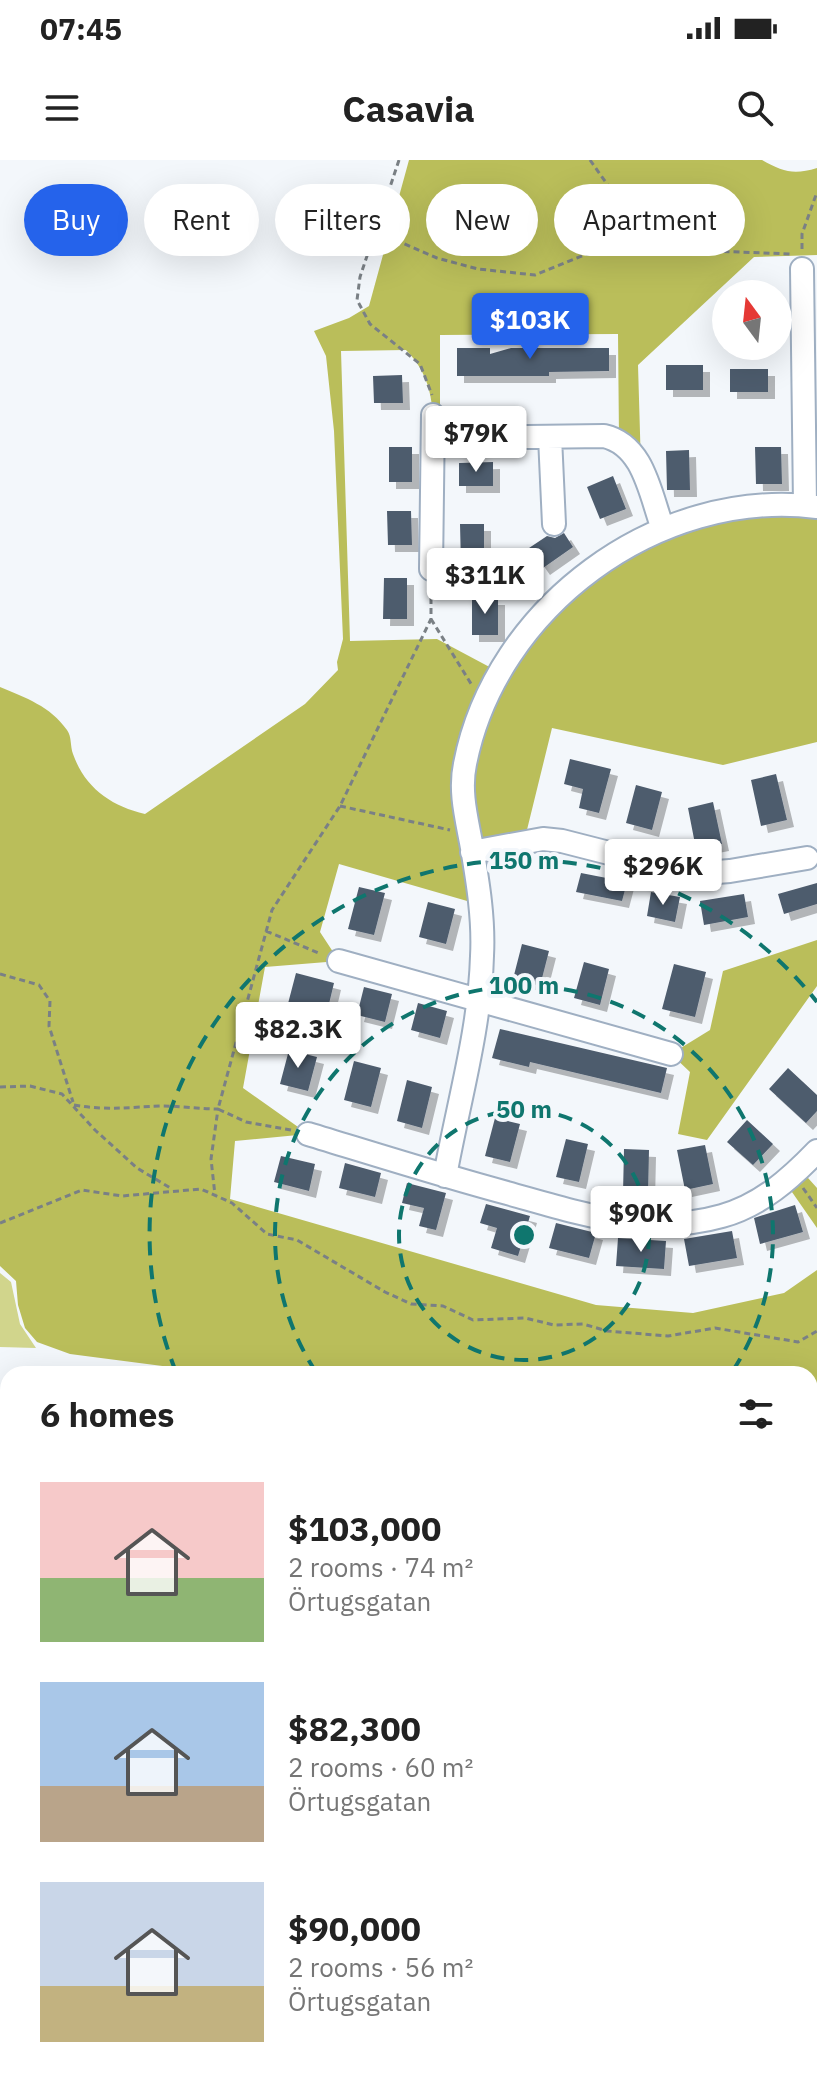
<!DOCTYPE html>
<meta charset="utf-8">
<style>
body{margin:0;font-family:"IBM Plex Sans",sans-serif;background:#f2f2f2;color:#222;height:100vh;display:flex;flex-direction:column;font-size:30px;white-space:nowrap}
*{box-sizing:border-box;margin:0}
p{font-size:26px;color:#767676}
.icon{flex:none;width:44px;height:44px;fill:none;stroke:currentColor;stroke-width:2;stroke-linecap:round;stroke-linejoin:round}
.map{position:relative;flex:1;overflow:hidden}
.drawer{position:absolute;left:0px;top:1206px;width:818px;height:714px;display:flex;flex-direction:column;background:#fff;border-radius:24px 24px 0 0;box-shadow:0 8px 32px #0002}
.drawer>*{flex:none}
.banner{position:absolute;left:24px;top:24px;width:770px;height:72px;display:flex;gap:16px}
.needle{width:52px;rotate:345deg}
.fabs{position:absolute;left:712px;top:120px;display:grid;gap:16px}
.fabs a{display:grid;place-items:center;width:80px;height:80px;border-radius:50%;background:#fff;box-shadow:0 8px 32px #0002;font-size:40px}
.price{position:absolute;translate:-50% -68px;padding:0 18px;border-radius:8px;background:#fff;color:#222;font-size:26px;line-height:52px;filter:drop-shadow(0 2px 4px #0008)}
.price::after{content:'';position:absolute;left:50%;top:48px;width:24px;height:18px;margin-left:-12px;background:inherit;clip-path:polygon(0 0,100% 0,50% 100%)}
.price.selected{background:#2563eb;color:#fff}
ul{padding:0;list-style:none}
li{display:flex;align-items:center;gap:24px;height:200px;padding:0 40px}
li span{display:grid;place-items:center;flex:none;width:224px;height:160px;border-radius:0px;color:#555}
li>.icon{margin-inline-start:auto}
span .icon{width:96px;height:96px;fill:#fffc;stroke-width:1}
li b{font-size:34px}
h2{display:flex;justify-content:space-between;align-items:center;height:96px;padding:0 40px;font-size:34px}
.tag{padding:0 28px;border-radius:36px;background:#fff;box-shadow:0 8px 32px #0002;font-size:28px;line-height:72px}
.tag.selected{background:#2563eb;color:#fff}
.status{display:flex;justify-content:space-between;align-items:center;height:56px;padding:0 40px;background:#fff;direction:ltr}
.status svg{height:22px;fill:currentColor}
header{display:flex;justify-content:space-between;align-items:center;height:104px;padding:0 40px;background:#fff;font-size:36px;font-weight:700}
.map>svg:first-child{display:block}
.green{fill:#d1d58c}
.forest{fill:#babe5a}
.building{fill:#4e5c6d;filter:url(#shadow)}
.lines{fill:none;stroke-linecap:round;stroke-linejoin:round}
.minor-casing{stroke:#9fafc2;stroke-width:26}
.path{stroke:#7a8085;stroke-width:3;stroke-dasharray:6 4;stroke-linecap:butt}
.minor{stroke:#fff;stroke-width:22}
.ring{fill:none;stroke:#0f766e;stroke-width:4;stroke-dasharray:14 10}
.centre{fill:#0f766e;stroke:#f3f7fb;stroke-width:4}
.ring-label{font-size:24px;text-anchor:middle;font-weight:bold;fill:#0f766e;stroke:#f3f7fb;stroke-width:8;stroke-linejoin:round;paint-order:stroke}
</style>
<div class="status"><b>07:45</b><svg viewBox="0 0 49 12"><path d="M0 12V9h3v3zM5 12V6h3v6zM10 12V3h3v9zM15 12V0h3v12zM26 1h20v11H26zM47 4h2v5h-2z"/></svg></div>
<header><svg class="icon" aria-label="menu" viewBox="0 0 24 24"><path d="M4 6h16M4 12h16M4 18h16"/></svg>Casavia<svg class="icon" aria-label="search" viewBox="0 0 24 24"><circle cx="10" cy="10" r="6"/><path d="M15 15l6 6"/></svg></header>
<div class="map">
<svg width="817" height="1919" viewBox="0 0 817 1919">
<defs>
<filter id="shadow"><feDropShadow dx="7" dy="7" stdDeviation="0" flood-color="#0004"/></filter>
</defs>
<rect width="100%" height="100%" fill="#f3f7fb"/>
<path class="green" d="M0,1113L11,1122L20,1164L36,1188L0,1187Z"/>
<path class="forest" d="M409,0H762C783,12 794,15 817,8V95L754,97L638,205L641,307L619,279L618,174L440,175V282L434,290C433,251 435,219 406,190L341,191L350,481L437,479L497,511L527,470L663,369L817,347V582L723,605L552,568L524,682L472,692L481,745L339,704L320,772L339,801L265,807L243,928L308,974L235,981L230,1039L596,1145L693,1153L784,1133L817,1110V1261L810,1260V1214H224L70,1194L37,1182L25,1168L18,1145L16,1121L0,1106V527C26,538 50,546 67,570C72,577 70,586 73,594C85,628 111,646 145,654L305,544L338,510L337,502L343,479L334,271L326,196L314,171L349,158L369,146Z
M817,780V826L707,980L678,974L690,912L671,894L710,870L723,811Z
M800,1009L817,1028V1068L785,1022Z"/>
<path class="building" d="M457,188H490V194L511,188H609V211L549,212V216H457Z
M666,205H703V230H666Z
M730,209H768V232H730Z
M402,215L403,243H374L373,216Z
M389,287H412V322H389Z
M755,287H781L782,324H756Z
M689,290L690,330H667L666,291Z
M493,302V326H459V303Z
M613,316L626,349L600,359L587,327Z
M387,351H411L412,385H388Z
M460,364H484V405H461Z
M564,373L573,387L543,408L529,388L547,376L555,378Z
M384,418H407V459H383Z
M472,438H498V475H472Z
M570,599L611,609L599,653L579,648L583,629L564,624Z
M776,614L787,660L761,666L751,620Z
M636,625L662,632L652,670L626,663Z
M713,642L722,684L696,689L688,648Z
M581,713L627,722L622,741L576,732Z
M817,723V744L784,754L778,734Z
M359,727L385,733L374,775L348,769Z
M651,732L680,737L675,762L647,756Z
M744,734L748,757L704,765L700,741Z
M428,742L455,749L446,784L419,777Z
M522,784L549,791L540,826L513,819Z
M584,802L609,809L600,845L574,838Z
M674,804L706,812L695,857L662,849Z
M296,813L334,823L328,848L316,844L311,861L285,855Z
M364,827L392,834L385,862L357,855Z
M418,843L447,851L440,878L411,870Z
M500,869L667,908L661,933L530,902L529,907L492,898Z
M289,890L317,897L308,931L280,924Z
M354,901L381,908L371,947L344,940Z
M788,908L817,935V951L806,963L769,929Z
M407,920L432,927L422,968L397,961Z
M495,958L520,964L510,1002L485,996Z
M747,960L773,984L753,1005L727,982Z
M566,979L588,984L579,1022L556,1017Z
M705,985L713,1024L685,1030L677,990Z
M624,989L649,990L648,1034L623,1033Z
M281,996L315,1004L309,1031L274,1022Z
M345,1003L381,1013L375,1037L339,1028Z
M407,1023L446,1033L436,1070L419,1066L424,1048L402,1043Z
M486,1044L530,1056L518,1096L491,1088L497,1068L480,1063Z
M795,1045L803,1072L760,1084L754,1058Z
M556,1063L596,1073L589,1098L549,1088Z
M732,1071L737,1098L689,1106L684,1079Z
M618,1078L666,1081L664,1109L616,1106Z"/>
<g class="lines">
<defs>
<path id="minor" d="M802,109L805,345
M550,277L554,364
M434,290L440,282L451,278L604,276C644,285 650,334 663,369
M431,409L433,255
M472,692L543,679L562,681L691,714L730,711L807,698
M339,801L671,894
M308,974C374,994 440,1015 507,1033C579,1053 648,1077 722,1056C761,1045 790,1019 817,991
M445,1016C458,944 480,869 482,796C484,760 478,723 472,688C467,660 459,632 465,604C495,448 657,327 817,347"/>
</defs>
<use href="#minor" class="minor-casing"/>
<path class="path" d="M399,0L360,117L357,140L370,164L420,204L432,235
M590,0L624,48L622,56L634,85
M377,72L437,98L478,109L535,115L584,95L634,85L660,93L686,90L791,94
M802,89V74L817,32
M431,459L473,527
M340,646L450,670
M266,771L321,794
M0,814L39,825L50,841L49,866L73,942
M0,927L30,926L62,934L95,970L137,1008L172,1029
M74,945C110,951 127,947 162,946C180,946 199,949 218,949L211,999L215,1035
M291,970L246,962L218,949L272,750L340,646L431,459V429
M803,1028L817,1048
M0,1063L82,1030L122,1036L201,1029L232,1043L267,1074L297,1080L385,1132L411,1144L443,1146L473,1160L525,1158L554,1165L583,1164L607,1171L668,1176L715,1168L798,1182L817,1171"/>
<use href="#minor" class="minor"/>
</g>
<g class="ring">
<circle cx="524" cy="1075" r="125"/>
<path d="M316 1212A249 249 0 1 1 732 1212"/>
<path d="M176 1212A374 374 0 0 1 817 842"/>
</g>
<circle cx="524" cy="1075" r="12" class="centre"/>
<g class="ring-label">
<text x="524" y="709">150 m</text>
<text x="524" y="834">100 m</text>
<text x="524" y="958">50 m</text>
</g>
</svg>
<div class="fabs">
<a><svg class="needle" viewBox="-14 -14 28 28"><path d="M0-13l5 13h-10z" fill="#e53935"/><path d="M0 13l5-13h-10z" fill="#767676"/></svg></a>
</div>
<b class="price selected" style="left:530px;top:201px">$103K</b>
<b class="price" style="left:476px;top:314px">$79K</b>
<b class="price" style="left:485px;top:456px">$311K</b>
<b class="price" style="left:663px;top:747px">$296K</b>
<b class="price" style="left:298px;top:910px">$82.3K</b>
<b class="price" style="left:641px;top:1094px">$90K</b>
<div class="banner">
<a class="tag selected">Buy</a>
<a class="tag">Rent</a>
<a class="tag">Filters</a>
<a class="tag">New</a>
<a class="tag">Apartment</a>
</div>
<section class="drawer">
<h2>6 homes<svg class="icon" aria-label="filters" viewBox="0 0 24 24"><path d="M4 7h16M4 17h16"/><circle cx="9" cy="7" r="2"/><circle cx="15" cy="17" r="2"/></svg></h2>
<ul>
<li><span style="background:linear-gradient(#f6c9c9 60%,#8fb573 0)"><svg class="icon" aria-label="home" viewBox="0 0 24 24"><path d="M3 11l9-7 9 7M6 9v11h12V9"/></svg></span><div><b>$103,000</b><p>2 rooms · 74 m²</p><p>Örtugsgatan</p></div></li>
<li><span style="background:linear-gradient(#a9c7e8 65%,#b9a48a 0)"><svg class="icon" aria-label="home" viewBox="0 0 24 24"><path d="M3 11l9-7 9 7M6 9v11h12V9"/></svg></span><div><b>$82,300</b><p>2 rooms · 60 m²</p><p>Örtugsgatan</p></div></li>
<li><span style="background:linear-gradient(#c9d6e8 65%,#c2b280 0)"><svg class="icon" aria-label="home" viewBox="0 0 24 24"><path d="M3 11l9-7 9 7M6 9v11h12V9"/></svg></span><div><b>$90,000</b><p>2 rooms · 56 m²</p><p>Örtugsgatan</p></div></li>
</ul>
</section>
</div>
